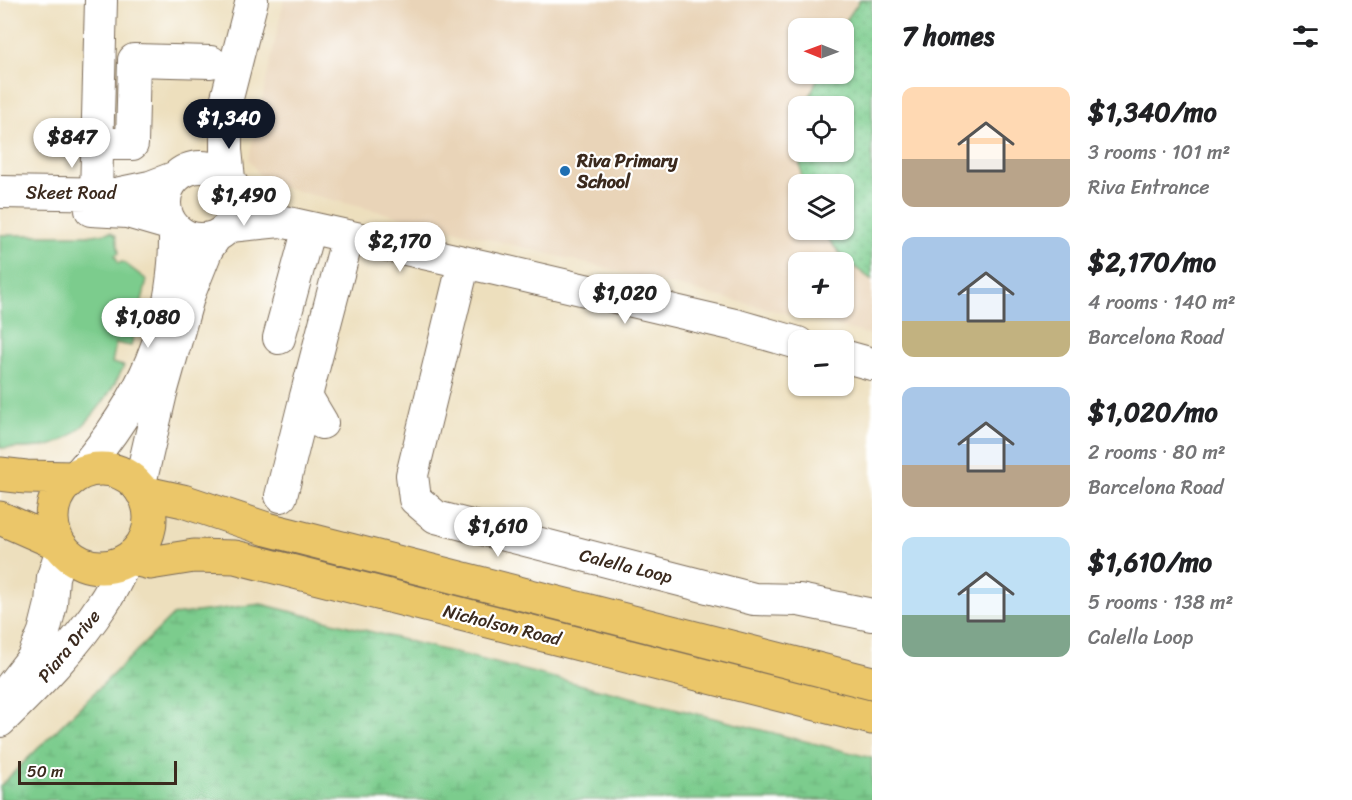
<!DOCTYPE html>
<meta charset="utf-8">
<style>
body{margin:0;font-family:Sriracha,sans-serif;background:#f6f6f6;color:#202124;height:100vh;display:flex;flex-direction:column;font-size:22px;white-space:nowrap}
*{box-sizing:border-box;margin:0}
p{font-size:20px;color:#757577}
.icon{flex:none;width:33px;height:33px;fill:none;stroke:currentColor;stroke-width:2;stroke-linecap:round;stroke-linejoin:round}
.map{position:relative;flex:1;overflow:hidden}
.drawer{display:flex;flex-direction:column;background:#fff;width:480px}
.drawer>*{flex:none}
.needle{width:39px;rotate:271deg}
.tools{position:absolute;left:788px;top:18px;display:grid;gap:12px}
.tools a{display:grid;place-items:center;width:66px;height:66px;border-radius:12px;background:#fff;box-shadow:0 2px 4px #0004;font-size:30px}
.scale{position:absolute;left:18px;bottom:15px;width:159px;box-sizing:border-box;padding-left:6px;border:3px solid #3b2a1e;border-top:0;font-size:16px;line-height:21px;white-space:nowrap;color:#3b2a1e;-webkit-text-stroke:4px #fff;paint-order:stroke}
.price{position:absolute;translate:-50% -51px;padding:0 14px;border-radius:21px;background:#fff;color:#222;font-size:20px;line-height:39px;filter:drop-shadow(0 2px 3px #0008)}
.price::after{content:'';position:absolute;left:50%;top:36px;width:18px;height:14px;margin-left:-9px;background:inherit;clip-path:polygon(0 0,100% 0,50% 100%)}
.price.active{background:#111827;color:#fff}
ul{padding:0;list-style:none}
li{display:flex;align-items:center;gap:18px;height:150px;padding:0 30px}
li span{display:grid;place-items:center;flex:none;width:168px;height:120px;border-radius:12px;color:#555}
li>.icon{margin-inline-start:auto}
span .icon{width:72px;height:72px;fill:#fffc;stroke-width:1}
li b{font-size:26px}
h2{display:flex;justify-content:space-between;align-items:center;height:72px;padding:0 30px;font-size:26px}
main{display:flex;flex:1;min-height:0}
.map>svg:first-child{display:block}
.built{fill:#e9d4b8;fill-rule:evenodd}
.green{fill:#7bcc8d;stroke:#5b7b56;stroke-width:1.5}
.wetland{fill:url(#wetland-marsh);stroke:#5b7b56;stroke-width:1.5}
.park{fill:url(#park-dots);stroke:#5b7b56;stroke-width:1.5}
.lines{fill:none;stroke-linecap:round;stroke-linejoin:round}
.minor-casing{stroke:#796956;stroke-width:34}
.major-casing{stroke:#796956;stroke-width:35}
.minor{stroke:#fff;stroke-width:32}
.major{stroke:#ebc669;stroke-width:33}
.poi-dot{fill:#1f6fb2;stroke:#fff;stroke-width:2}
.labels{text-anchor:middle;stroke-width:4.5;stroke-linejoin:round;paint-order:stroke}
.poi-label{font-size:18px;font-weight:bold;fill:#3b2a1e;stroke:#fff;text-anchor:start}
.street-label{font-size:18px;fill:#3b2a1e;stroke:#fff}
</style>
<main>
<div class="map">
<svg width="872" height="800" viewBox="0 0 872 800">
<defs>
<pattern id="wetland-marsh" width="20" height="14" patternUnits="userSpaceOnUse" patternTransform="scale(1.5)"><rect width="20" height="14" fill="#7bcc8d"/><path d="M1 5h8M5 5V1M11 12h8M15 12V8" fill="none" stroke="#6baf79"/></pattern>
<pattern id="park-dots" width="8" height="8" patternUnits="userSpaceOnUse" patternTransform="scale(1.5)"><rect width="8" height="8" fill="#7bcc8d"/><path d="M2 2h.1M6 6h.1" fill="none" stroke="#6baf79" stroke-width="1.8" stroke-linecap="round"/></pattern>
</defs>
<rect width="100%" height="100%" fill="#fff"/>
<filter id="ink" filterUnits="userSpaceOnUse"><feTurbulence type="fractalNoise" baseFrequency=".0167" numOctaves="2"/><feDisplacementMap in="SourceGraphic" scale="12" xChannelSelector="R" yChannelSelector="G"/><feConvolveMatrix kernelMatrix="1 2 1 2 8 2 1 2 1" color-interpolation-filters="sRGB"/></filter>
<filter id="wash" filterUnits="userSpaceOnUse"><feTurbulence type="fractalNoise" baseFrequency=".008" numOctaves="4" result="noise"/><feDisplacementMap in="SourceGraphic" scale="24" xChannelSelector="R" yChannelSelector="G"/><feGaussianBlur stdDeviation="1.35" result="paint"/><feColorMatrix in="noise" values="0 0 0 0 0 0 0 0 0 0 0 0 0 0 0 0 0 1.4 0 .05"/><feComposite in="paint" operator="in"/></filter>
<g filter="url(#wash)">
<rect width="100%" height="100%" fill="#eddfbd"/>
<path class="built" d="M284,0H872V335L265,183L249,159ZM798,28H843V74H798ZM798,106H843V152H798ZM798,184H843V230H798ZM798,262H843V308H798Z"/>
<path class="green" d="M111,232L116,236L119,253L115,255L118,263L123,262L147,280L131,346L116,343L112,363L124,366C111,394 83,436 52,445C36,449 17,448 0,448V235H94Z"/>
<path class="wetland" d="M261,604L872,758V800H0V786L173,615Z"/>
<path class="park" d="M860,0H872V280L845,260L821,230H843V184H802L799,152H843V106H806L819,74H843V28H841Z"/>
</g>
<g filter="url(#ink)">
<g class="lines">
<defs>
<path id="minor" d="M97,144H132L134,60L211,62
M165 203a36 36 0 1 1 72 0a36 36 0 1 1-72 0Z
M229,179L226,150V102L252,0
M0,192L116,194L150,187L176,177
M96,194L101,0
M91,210L127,212L172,225
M230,226L280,221L495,269L735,325L798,343
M464,262L412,475L415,499L436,517L754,599L799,600L872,615
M279,338L309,228
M843,356L872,364
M322,423L306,396L348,236
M78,475C142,402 177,327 175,228
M139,488L161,393L189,294L207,249L216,236
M281,496L306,396
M5,694L33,658L44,632L51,604L53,577L62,549
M0,721C38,684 75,647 104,602C113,589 119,574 126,561"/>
<path id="major" d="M52 518a49 49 0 1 1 98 0a49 49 0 1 1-98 0Z
M0,474L26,477L73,478
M142,492L183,501L267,529L872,683
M0,518L59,544
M130,558L150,563L194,556L235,557L872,718"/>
</defs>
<use href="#minor" class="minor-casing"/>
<use href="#major" class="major-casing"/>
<use href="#minor" class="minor"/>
<use href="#major" class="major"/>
</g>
</g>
<circle class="poi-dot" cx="565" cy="171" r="6"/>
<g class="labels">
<g class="poi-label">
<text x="577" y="167">Riva Primary<tspan x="577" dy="21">School</tspan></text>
</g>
<g class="street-label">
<text x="71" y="199">Skeet Road</text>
<text transform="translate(626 566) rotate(14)" y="6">Calella Loop</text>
<text transform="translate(502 625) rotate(14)" y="6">Nicholson Road</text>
<text transform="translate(69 646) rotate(-51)" y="6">Piara Drive</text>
</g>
</g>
</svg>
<div class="tools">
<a><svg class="needle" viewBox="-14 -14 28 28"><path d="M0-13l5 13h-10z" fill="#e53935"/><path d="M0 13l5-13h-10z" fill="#757577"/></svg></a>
<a><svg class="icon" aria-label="locate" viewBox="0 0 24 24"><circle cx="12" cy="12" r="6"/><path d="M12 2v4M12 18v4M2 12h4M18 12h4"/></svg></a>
<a><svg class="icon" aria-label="layers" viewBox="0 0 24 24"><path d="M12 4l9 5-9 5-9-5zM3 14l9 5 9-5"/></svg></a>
<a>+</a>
<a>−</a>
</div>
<div class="scale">50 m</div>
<b class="price active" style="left:229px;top:150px">$1,340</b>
<b class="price" style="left:72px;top:169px">$847</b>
<b class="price" style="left:244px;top:227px">$1,490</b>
<b class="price" style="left:400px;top:273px">$2,170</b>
<b class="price" style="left:625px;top:325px">$1,020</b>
<b class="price" style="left:148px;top:349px">$1,080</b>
<b class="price" style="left:498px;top:558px">$1,610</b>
</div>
<section class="drawer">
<h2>7 homes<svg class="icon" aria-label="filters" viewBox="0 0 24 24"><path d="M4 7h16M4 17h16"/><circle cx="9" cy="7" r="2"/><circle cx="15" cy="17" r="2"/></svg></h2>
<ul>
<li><span style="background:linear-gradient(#ffd9b3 60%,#b9a48a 0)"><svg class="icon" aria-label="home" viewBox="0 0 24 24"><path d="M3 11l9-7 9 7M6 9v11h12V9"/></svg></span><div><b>$1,340/mo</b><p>3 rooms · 101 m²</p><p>Riva Entrance</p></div></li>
<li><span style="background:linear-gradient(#a9c7e8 70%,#c2b280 0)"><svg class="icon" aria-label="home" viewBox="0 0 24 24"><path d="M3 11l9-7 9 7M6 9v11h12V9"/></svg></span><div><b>$2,170/mo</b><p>4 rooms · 140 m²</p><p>Barcelona Road</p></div></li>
<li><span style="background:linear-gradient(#a9c7e8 65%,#b9a48a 0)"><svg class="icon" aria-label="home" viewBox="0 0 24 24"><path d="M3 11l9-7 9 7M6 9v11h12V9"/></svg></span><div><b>$1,020/mo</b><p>2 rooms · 80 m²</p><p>Barcelona Road</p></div></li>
<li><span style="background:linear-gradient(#bfe0f5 65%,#7fa58c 0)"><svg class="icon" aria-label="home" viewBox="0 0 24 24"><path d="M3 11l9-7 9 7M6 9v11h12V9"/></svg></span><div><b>$1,610/mo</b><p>5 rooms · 138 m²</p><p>Calella Loop</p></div></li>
</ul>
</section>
</main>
